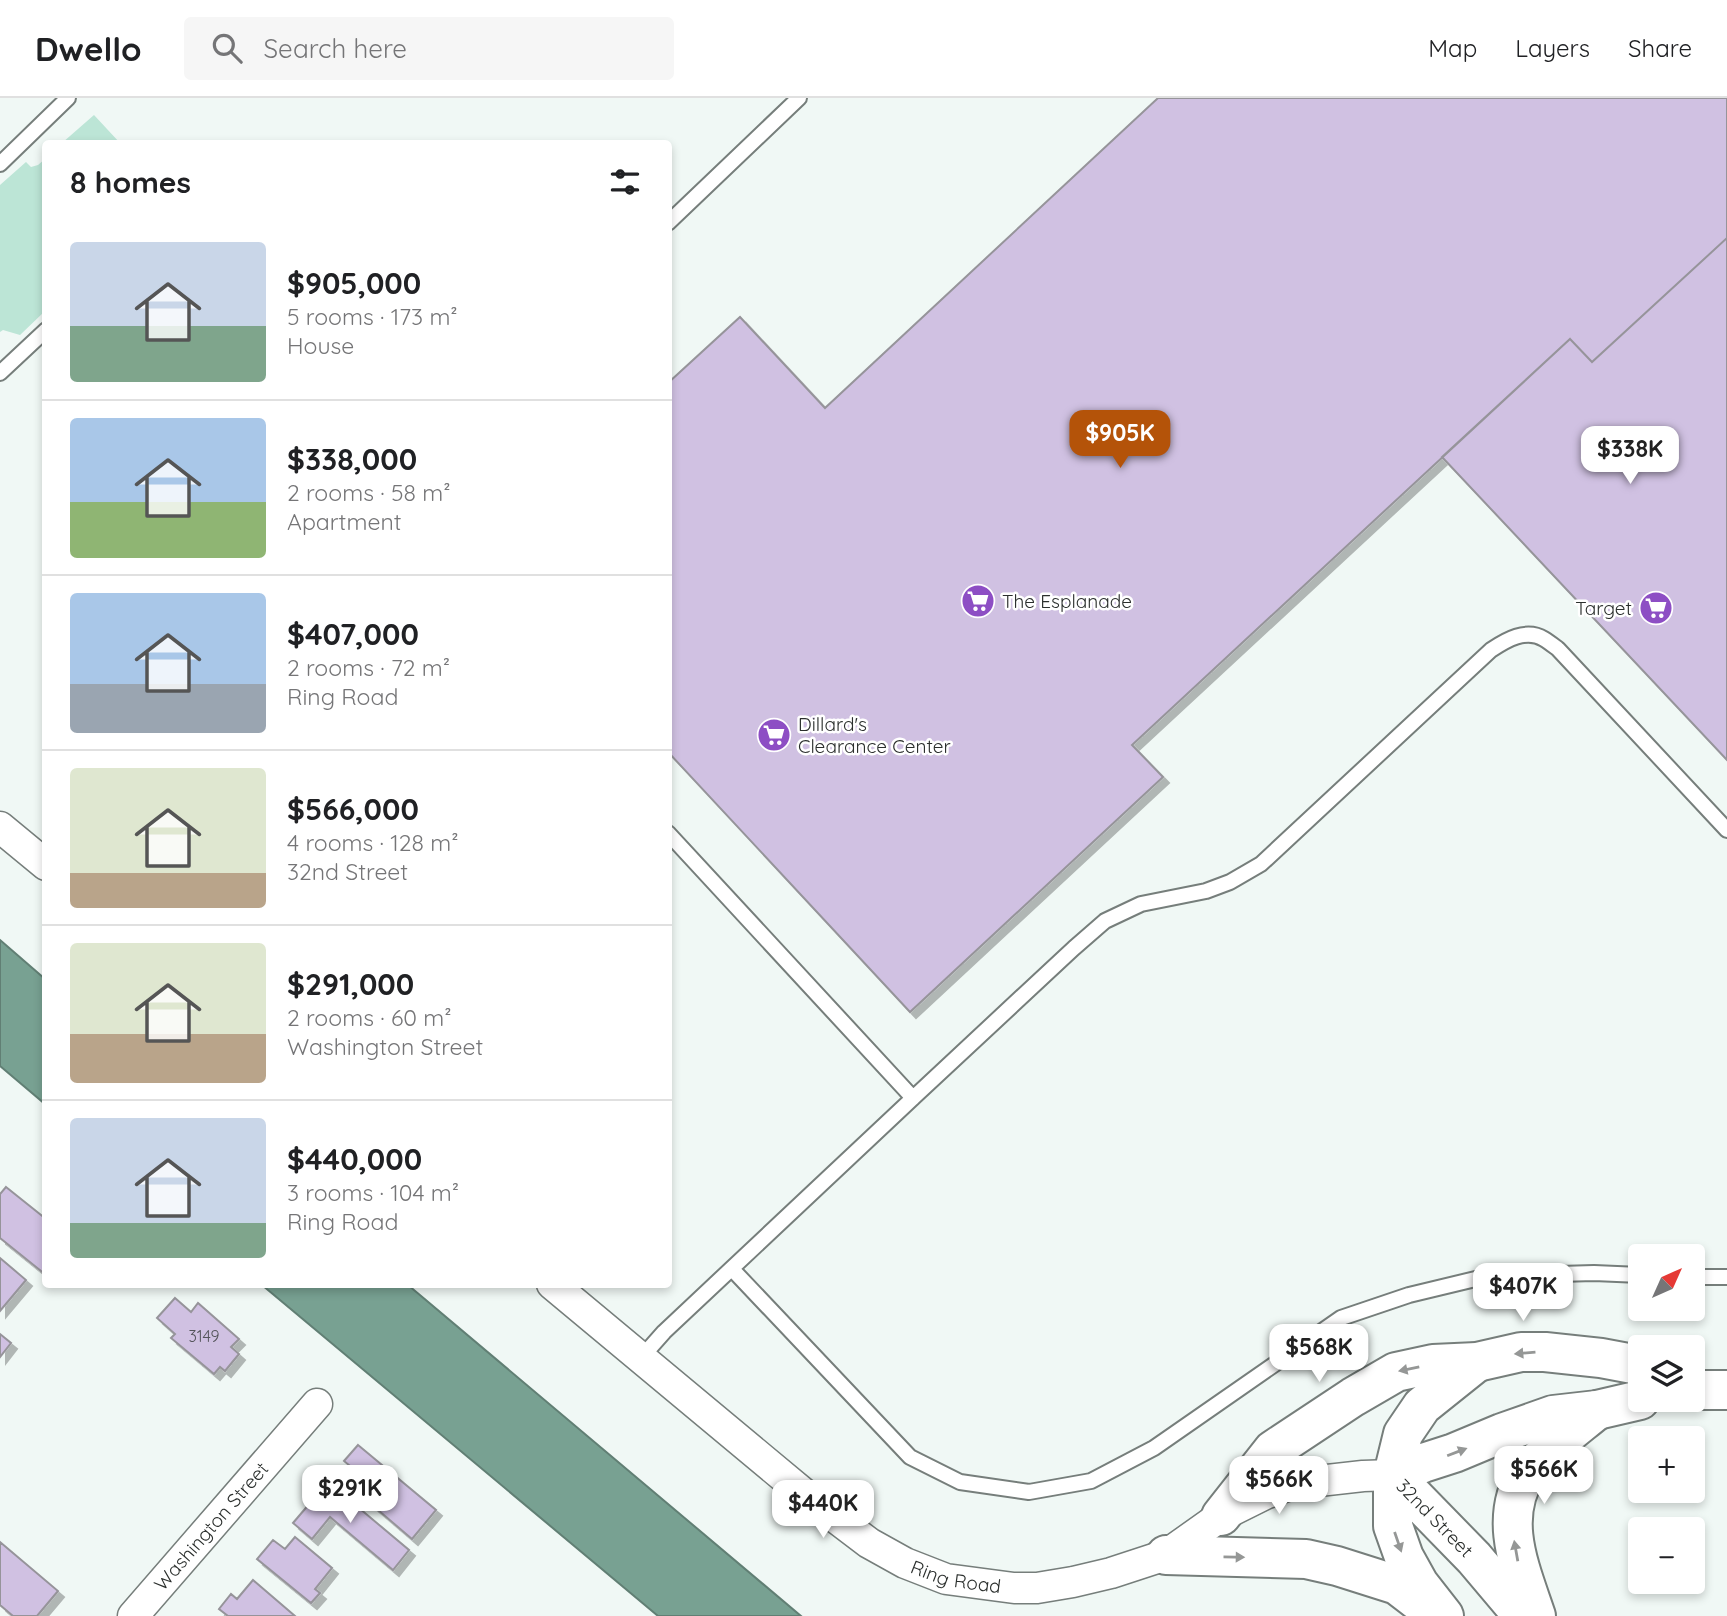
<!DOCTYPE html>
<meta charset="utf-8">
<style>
body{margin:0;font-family:Quicksand,sans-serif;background:#f6f6f6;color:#202124;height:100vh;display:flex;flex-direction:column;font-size:26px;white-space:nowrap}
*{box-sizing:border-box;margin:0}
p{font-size:23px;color:#757577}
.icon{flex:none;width:38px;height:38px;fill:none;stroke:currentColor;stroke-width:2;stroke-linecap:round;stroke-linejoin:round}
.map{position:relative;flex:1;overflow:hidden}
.panel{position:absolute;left:42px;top:42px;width:630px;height:1148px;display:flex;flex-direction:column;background:#fff;border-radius:7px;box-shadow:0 4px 10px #0003}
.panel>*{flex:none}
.needle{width:46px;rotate:45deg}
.controls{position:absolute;left:1628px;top:1146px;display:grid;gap:14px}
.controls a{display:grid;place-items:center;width:77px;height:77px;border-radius:7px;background:#fff;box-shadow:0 4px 10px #0003;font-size:35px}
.price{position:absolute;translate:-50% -60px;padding:0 16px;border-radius:14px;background:#fff;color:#222;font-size:23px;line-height:46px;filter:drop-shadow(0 2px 4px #0008)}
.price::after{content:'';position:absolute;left:50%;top:42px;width:21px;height:16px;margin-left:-10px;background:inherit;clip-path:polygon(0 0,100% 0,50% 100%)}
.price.active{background:#b45309;color:#fff}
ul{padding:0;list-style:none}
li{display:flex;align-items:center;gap:21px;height:175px;padding:0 28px}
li+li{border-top:2px solid #e0e0e0}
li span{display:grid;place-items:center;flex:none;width:196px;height:140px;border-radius:7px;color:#555}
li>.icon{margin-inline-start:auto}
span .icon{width:84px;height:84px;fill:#fffc;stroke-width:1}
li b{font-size:30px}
h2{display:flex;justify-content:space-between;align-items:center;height:84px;padding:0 28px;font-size:30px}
header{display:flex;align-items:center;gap:42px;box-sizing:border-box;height:98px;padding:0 35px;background:#fff;border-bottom:2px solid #e0e0e0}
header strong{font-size:33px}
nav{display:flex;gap:38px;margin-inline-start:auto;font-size:24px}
.search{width:490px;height:63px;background:#f6f6f6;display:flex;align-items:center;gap:18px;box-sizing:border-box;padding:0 24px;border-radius:7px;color:#757577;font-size:26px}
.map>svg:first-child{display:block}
.green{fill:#bce5d6}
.water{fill:#78a192;stroke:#617f74;stroke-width:2}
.building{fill:#d0c1e2;stroke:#96949a;stroke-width:2;filter:url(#shadow)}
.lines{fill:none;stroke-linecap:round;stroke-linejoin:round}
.lane-casing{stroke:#767e7b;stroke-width:18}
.street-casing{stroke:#767e7b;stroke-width:33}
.secondary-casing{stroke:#767e7b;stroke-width:42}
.lane{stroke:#fff;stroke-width:14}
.street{stroke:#fff;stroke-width:30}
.secondary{stroke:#fff;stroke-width:38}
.oneway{fill:#959796}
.labels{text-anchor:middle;stroke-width:5;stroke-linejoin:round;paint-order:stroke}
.number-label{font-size:16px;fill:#54545a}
.poi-label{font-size:19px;fill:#2b2f2d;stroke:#fff;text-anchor:start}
.street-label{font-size:19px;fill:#2b2f2d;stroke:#fff}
</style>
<header>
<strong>Dwello</strong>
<div class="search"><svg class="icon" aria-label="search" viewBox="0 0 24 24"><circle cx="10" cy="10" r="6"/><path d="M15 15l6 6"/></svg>Search here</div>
<nav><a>Map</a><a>Layers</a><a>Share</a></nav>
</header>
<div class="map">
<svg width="1727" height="1518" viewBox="0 0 1727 1518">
<defs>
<filter id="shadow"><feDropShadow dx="6" dy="6" stdDeviation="0" flood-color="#0004"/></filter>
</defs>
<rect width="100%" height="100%" fill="#f0f8f5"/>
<path class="green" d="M94,17L120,45H62Z
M45,61V213L20,237L3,232L0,234V87L26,64L31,69L38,67Z"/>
<path class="water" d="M0,842L45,881V1006L0,968Z
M262,1187H408L801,1518H658Z"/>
<path class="building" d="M1158,0H1727V140L1592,264L1570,241L1132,647L1163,679L910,914L668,654V285L740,219L825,310Z
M1727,140V662L1442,359L1570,241L1592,264Z
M6,1089L46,1121V1177L0,1140V1096Z
M0,1160L26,1182L0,1213Z
M175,1200L191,1214L198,1205L239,1241L231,1249L239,1256L225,1273L220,1269L214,1276L171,1240L175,1236L157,1220Z
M0,1236L11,1245L0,1259Z
M358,1347L436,1412L412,1441L358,1395L368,1383L344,1363Z
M328,1384L409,1452L393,1472L330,1419L312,1441L293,1425Z
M295,1439L332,1470L315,1491L320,1495L311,1505L257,1461L273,1442L285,1451Z
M0,1444L58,1493L37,1518H13L0,1507Z
M253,1482L295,1518H228L219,1511L231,1496L237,1501Z"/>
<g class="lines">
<defs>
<path id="lane" d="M0,66L68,0
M668,125L799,0
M0,275L46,232
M668,735L913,1000L1074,850L1105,823L1141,806L1206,793L1230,784L1261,766L1491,552C1506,542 1526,530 1544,541C1549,544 1554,548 1558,551L1727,732
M732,1171L910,1359L960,1384L1029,1394L1091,1383L1154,1350L1341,1220L1409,1197L1488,1178L1594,1175L1640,1177
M1692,1179H1727
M641,1260L664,1234L913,1000"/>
<g id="street">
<path d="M0,729L46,767"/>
<path id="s1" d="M552,1186L803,1395L869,1445L905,1465L946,1481L1014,1490H1037L1073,1484L1111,1475L1166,1457L1221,1418L1265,1396L1292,1386L1363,1378L1393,1377"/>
<path id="s2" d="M133,1518L317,1306"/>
</g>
<g id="secondary">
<path d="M1692,1292H1727"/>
<path d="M1393,1377L1423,1365L1454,1355L1502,1335L1553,1317L1597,1312L1640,1302"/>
<path id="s3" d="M1393,1377L1474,1460L1523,1518"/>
<path d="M1221,1418L1273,1352L1353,1299L1396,1274L1433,1266L1477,1264L1521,1254H1545L1601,1260L1633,1266L1640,1269"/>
<path d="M1166,1457L1306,1461L1337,1468L1397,1487L1431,1513"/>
<path d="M1444,1518L1419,1486L1404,1459L1393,1428V1377L1403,1336L1422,1308L1477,1264"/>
<path d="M1536,1518C1520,1470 1497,1420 1528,1373C1532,1367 1538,1363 1543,1358C1560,1341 1579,1327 1597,1312"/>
</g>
</defs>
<use href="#lane" class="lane-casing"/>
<use href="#street" class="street-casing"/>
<use href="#secondary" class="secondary-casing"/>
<use href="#lane" class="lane"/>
<use href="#street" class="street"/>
<use href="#secondary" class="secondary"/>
</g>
<defs><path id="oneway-solid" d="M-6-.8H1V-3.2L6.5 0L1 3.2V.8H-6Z" transform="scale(1.75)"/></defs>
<g class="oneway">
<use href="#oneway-solid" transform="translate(1525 1255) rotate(175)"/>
<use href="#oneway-solid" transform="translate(1409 1271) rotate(168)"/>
<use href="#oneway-solid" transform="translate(1457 1354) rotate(-21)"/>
<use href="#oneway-solid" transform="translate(1398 1444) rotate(71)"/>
<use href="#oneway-solid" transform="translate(1516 1453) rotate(-100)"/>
<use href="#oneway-solid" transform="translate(1234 1459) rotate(1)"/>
</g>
<defs>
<symbol id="supermarket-disc" viewBox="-11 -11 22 22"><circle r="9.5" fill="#8d4ec4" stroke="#fff"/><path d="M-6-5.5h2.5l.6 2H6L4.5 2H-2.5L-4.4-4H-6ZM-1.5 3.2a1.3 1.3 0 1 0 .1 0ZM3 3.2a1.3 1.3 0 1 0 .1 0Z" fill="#fff"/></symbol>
</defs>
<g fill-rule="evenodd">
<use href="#supermarket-disc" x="959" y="484" width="38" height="38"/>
<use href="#supermarket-disc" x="1637" y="491" width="38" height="38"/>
<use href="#supermarket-disc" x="755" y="618" width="38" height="38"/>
</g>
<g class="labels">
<g class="number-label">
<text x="204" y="1244">3149</text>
</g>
<g class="poi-label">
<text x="1002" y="510">The Esplanade</text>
<text x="1632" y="517" text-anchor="end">Target</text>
<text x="798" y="633">Dillard's<tspan x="798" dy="22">Clearance Center</tspan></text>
</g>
<g class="street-label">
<text dy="7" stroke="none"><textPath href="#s3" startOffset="60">32nd Street</textPath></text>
<text dy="7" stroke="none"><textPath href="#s2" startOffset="119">Washington Street</textPath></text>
<text dy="7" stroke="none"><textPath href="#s1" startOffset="504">Ring Road</textPath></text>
</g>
</g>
</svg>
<div class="controls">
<a><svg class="needle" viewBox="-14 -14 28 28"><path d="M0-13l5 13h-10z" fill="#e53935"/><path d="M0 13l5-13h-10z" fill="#757577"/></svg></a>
<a><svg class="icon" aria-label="layers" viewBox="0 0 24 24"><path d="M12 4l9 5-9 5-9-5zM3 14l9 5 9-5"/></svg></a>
<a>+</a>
<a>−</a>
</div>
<b class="price active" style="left:1120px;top:372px">$905K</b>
<b class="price" style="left:1630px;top:388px">$338K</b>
<b class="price" style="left:1523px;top:1225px">$407K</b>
<b class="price" style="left:1319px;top:1286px">$568K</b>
<b class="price" style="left:1544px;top:1408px">$566K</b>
<b class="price" style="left:1279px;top:1418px">$566K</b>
<b class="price" style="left:350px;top:1427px">$291K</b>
<b class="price" style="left:823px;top:1442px">$440K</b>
<section class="panel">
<h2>8 homes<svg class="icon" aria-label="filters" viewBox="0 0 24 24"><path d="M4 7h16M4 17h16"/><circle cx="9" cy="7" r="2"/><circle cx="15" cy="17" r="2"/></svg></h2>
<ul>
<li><span style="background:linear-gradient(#c9d6e8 60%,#7fa58c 0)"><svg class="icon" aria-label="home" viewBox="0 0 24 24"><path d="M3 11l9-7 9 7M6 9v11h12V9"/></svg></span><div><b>$905,000</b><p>5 rooms · 173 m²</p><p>House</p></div></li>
<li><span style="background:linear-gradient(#a9c7e8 60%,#8fb573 0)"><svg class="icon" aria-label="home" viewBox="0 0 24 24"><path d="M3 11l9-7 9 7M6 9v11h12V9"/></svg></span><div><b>$338,000</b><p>2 rooms · 58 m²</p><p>Apartment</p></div></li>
<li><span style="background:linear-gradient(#a9c7e8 65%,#9aa5b1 0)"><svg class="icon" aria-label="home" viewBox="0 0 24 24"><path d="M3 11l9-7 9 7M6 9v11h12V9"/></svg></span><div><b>$407,000</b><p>2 rooms · 72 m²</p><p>Ring Road</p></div></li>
<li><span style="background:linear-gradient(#dfe7d0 75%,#b9a48a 0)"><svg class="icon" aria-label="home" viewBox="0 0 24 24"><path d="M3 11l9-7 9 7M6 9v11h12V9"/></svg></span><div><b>$566,000</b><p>4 rooms · 128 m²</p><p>32nd Street</p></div></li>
<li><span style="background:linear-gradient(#dfe7d0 65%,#b9a48a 0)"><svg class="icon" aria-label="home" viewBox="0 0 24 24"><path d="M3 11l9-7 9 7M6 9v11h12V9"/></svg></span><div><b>$291,000</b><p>2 rooms · 60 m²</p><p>Washington Street</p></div></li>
<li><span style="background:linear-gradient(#c9d6e8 75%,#7fa58c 0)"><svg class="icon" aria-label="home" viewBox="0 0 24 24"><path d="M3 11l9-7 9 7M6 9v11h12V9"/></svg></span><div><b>$440,000</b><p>3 rooms · 104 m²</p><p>Ring Road</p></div></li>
</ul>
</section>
</div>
